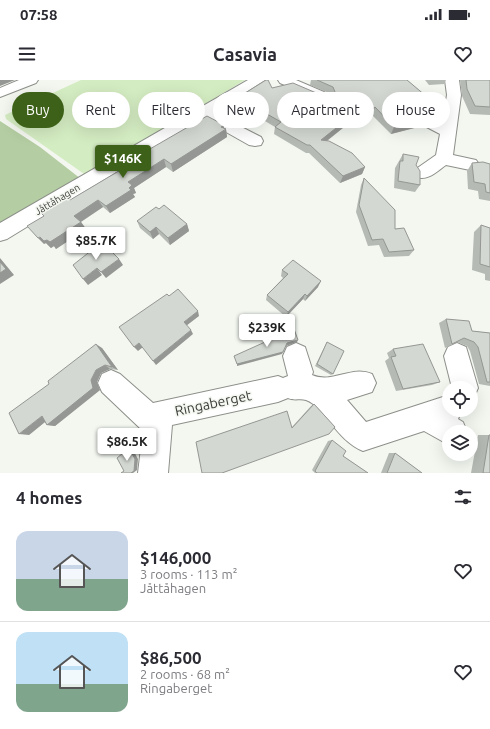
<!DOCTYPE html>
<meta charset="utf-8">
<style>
body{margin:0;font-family:Ubuntu,sans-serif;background:#f2f2f3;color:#2b2b33;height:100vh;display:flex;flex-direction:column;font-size:15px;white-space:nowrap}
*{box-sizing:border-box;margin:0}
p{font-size:13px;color:#7c7c81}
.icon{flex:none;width:22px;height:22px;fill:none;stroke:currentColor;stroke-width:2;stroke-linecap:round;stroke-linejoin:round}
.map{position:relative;height:393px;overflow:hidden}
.details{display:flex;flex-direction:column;background:#fff;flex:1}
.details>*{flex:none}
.top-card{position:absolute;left:12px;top:12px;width:466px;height:36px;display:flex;gap:8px}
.tools{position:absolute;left:442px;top:301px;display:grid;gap:8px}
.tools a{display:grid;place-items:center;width:36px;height:36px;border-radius:50%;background:#fff;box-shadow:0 4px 16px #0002;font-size:20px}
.price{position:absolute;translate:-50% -34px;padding:0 9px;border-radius:4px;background:#fff;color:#222;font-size:13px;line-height:26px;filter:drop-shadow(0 1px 2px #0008)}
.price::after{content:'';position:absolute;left:50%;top:24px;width:12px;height:9px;margin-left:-6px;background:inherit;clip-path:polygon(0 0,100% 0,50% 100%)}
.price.active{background:#3e6119;color:#fff}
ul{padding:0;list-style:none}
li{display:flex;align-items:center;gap:12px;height:100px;padding:0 16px}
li+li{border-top:1px solid #e1e1e2}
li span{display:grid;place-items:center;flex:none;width:112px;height:80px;border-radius:12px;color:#555}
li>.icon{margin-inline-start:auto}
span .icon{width:48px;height:48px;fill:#fffc;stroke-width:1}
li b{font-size:17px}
h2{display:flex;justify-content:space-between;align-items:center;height:48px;padding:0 16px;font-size:17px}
.chip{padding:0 14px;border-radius:18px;background:#fff;box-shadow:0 4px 16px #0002;font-size:14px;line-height:36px}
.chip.active{background:#3e6119;color:#fff}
.status{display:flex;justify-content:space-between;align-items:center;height:28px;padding:0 20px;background:#fff;direction:ltr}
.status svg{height:11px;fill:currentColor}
header{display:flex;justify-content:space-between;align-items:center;height:52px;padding:0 16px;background:#fff;font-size:18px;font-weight:700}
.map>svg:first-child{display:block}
.green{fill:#d4ecc2}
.forest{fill:#b4cda2}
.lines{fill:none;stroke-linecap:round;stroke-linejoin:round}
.minor-casing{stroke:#8d908a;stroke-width:2}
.minor{fill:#fff;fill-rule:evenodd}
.wall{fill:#b6bab5}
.shaded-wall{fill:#949793}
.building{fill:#d4d8d2;stroke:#949793}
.labels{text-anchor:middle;stroke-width:3;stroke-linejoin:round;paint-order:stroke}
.far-street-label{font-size:10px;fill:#3c3d3a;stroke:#f3f7f0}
.near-street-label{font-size:14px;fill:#3c3d3a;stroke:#f3f7f0}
</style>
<div class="status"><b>07:58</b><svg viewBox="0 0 49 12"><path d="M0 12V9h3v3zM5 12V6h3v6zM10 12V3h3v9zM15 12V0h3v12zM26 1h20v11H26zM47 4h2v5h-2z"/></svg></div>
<header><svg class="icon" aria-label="menu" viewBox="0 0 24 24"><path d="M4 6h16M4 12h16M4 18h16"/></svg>Casavia<svg class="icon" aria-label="heart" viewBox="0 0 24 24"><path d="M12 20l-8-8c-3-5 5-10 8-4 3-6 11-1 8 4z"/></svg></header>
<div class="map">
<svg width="490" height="393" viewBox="0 0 490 393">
<rect width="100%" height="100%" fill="#f3f7f0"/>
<path class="green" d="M81,0H245L87,96L6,39L5,35Z"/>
<path class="forest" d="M0,41L40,67L81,99L0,146Z"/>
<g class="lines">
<defs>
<path id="minor" d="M19,0H38L36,3L0,17V8Z
M248,0H265L214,33L261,57L263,61L261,65L255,66L249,65L203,39L7,159L0,161V143Z
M278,0H296L324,12L326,15L324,18H314L280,3Z
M445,0H459L461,15L453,75L476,80L479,84L476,88L470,90L446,85C436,92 428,101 416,97L413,93L416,89L436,75L440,54L419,43L416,40L419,37H429L442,43L447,15Z
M296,263L305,267L313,292L312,295C333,304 351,285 372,294L376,303L372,312L347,320L366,342L449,315V330H462L458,339L463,342L467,352H449V365L424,351L363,371C336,360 325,327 306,320C300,318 294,321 288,318L278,322L172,345L168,393H138L143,351L102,312L98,303L102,294L111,290L120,294L153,323L278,296L283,298L288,296L283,276L287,267Z
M457,263L466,267L478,308L474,317L471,319V308H452L444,276L448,267Z"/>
</defs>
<use href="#minor" class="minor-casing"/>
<use href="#minor" class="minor"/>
</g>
<path class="wall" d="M311,0H407L439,27L435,34L422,36L426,39L422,46L391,54L372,35L362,43L354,39L327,61L365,87L362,94L340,103L309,73H306L274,54L275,47L253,34L238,44L221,35V28L321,15H332L331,14L310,5Z
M425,0H446L444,4L429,5Z
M460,0H490V35L470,34L462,16Z
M224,45V48L226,49L227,57L173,92L166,87L134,108L136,113L133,114L135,117L110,133L103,127L81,142L86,149L56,169L54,166L51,168L46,163L44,164L70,120L137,80L136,77Z
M403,74L416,85L420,105L415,112L394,108L395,88Z
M472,83L490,84V121L479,119L478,111L468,109L467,91Z
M364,98L395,149L414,170L409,176L384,177L379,165L368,166L356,132L361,105Z
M137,141L187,144L189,151L170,165L159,154L153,159L140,148Z
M481,145L490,148V201L485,200V194L472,190L474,152Z
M282,190L318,207L305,221L303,219L286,237L266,220L267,215L283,198L281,196Z
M446,239L472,251L490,253V306L479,304L470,271L467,266L457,262L445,268L439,243Z
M327,262L333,294L331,295L315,286Z
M102,268L118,290L110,289L101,293L97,302L100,310L55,346L47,345L45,342L29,355Z
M393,269L440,302L432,305L396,311L385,281L389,278L387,273Z
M314,324L335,347L222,393L292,347L311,326Z
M478,355H489L490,393H471Z
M332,360L343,376L368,393H315L312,390L328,361Z
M389,373H395L422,393H381Z"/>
<path class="shaded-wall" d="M0,0H15L0,6Z
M253,26V34L238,44V36Z
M375,27L372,35L362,43L365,36Z
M356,32L354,39L319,67L321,60Z
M426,39L422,46L391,54L394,47Z
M224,45V51L226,49L227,57L173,92L171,84Z
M164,79L166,87L134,108L136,113L133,114L135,117L110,133L106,126L129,108L128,102Z
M365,87L362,94L340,103L343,96Z
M98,120L103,127L79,143L74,136Z
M81,142L86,149L56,169L54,166L51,168L46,163L44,164L38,158Z
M187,144L189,151L170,165L168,158Z
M156,147L159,154L153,159L150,152Z
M0,178L14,195L0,204Z
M119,179L123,185L106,198L101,192Z
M97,188L102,195L88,205L83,199Z
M321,201L318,207L305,221L307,216Z
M305,214L303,219L286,237L288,232Z
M198,231L199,236L186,246L184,242Z
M191,250L193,254L156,285L153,281Z
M298,260L297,262L286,266L282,274L237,286V284L287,263Z
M139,263L143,267L138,271L134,267Z
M96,264L102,268L118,290L112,287Z
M105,285L110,289L101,293L97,302L100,310L55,346L47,345L91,300L96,290Z
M42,336L51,337L29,355L19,354Z
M129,368H132L138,379L137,390L133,393H131Z"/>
<path class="building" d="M266,0H268L272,8L293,3L321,15H332L335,12L333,7L317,0H407L439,27L422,29L418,33L426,39L394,47L375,27L365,36L356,32L321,60L329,61L352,73L365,87L343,96L310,65H307L275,47L281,42L253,26L238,36L221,28Z
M466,0H490V27L475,26L467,9Z
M207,36L224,45L221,47L226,49L171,84L164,79L128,102L132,105L129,108L131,110L106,126L98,120L74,136L81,142L50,162L47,160L44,161L40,157L38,158L27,146L44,136L41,133L67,117L70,120L139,79L136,77Z
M403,74L419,77L416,85L420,91V105L398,101L400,81H403Z
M483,82L490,84V113L486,112L485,104L474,102L472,83Z
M364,98L395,130V149L404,148L414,170L389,172L383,159L372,160L359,125Z
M164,125L187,144L168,158L156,147L150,152L137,141L156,127L159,129Z
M481,145L490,148V187L480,184Z
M102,162L119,179L101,192L97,188L83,199L73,185Z
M293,180L321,201L307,216L305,214L288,232L267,215L288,194L282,190Z
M0,182L6,189L0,193Z
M178,209L198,231L184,242L191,250L153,281L139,263L134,267L119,247L167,214L169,216Z
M446,239L469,241L472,251L490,253V302H487L478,267L474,262L464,258L452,264Z
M294,249L298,260L287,263L283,272L237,284L234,276Z
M327,262L344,271L333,294L317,284Z
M96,264L112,287L105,285L96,290L91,300L93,308L47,345L42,336L19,354L9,333L49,304L48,301Z
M423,264L440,302L403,309L391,277L396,276L393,269Z
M314,324L335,347L329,354L222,393H202L196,362L287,331L292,348Z
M489,355H490V393H483Z
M332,360L346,371L343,376L368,393H317L315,391Z
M129,368L135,379L134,391L131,393H121L124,391L117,378Z
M395,373L422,393H387Z"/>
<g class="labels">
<g class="far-street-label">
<text transform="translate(57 119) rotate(-31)" y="4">Jåttåhagen</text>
</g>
<g class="near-street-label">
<text transform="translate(213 323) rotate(-12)" y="5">Ringaberget</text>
</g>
</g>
</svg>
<div class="tools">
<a><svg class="icon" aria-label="locate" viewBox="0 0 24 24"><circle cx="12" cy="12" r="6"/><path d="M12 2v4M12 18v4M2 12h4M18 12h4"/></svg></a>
<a><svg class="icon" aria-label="layers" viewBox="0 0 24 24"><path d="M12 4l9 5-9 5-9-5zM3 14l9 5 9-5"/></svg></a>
</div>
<b class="price active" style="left:123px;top:99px">$146K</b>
<b class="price" style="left:96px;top:181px">$85.7K</b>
<b class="price" style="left:267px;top:268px">$239K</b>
<b class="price" style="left:127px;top:382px">$86.5K</b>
<div class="top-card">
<a class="chip active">Buy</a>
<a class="chip">Rent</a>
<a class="chip">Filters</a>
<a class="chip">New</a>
<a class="chip">Apartment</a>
<a class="chip">House</a>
</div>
</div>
<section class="details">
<h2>4 homes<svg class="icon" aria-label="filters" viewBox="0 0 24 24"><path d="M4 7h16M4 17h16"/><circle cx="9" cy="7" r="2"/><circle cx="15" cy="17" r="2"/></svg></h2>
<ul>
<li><span style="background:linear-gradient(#c9d6e8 60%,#7fa58c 0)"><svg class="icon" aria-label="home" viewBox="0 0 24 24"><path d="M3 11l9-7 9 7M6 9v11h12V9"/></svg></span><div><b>$146,000</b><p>3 rooms · 113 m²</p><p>Jåttåhagen</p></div><svg class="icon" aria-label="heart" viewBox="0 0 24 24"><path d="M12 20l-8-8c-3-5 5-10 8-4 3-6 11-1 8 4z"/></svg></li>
<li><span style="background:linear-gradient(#bfe0f5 65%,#7fa58c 0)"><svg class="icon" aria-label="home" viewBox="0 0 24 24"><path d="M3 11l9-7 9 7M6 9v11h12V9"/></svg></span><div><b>$86,500</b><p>2 rooms · 68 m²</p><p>Ringaberget</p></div><svg class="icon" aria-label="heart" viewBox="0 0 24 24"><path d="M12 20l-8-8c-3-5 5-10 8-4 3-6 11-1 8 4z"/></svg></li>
</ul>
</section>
